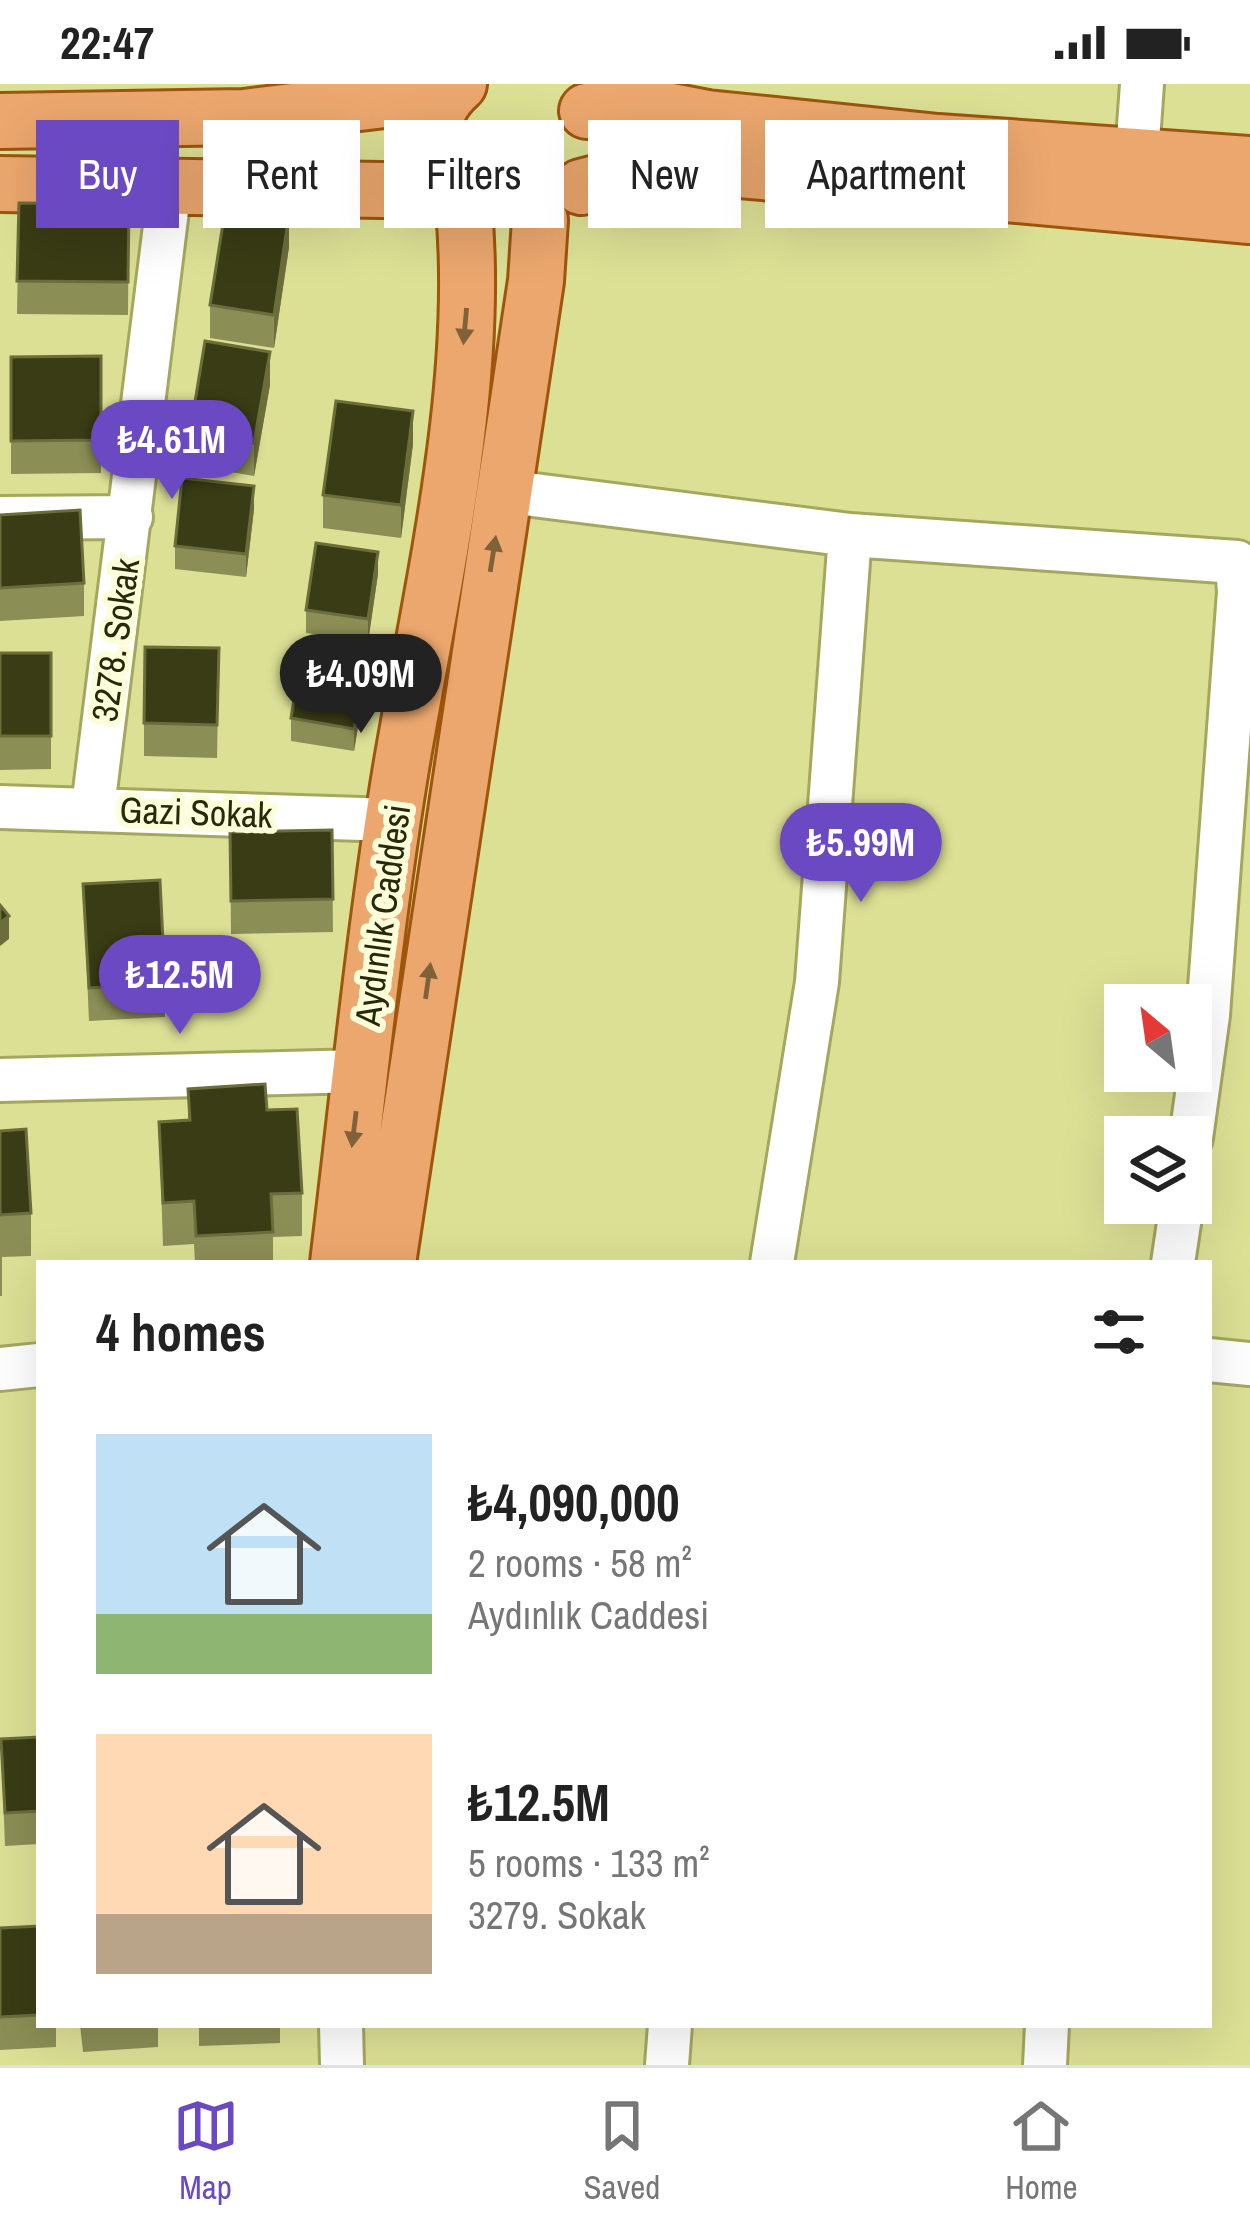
<!DOCTYPE html>
<meta charset="utf-8">
<style>
body{margin:0;font-family:"Archivo Narrow",sans-serif;background:#f6f6f6;color:#222;height:100vh;display:flex;flex-direction:column;font-size:45px;white-space:nowrap}
*{box-sizing:border-box;margin:0}
p{font-size:39px;color:#767676}
.icon{flex:none;width:66px;height:66px;fill:none;stroke:currentColor;stroke-width:2;stroke-linecap:round;stroke-linejoin:round}
.map{position:relative;flex:1;overflow:hidden}
.details{position:absolute;left:36px;top:1176px;width:1176px;height:768px;display:flex;flex-direction:column;background:#fff;border-radius:0px;box-shadow:0 12px 48px #0002}
.details>*{flex:none}
.top-card{position:absolute;left:36px;top:36px;width:1179px;height:108px;display:flex;gap:24px}
.needle{width:78px;rotate:331deg}
.fabs{position:absolute;left:1104px;top:900px;display:grid;gap:24px}
.fabs a{display:grid;place-items:center;width:108px;height:108px;border-radius:0px;background:#fff;box-shadow:0 12px 48px #0002;font-size:60px}
.price{position:absolute;translate:-50% -102px;padding:0 27px;border-radius:42px;background:#6a49c2;color:#fff;font-size:39px;line-height:78px;filter:drop-shadow(0 3px 6px #0008)}
.price::after{content:'';position:absolute;left:50%;top:72px;width:36px;height:27px;margin-left:-18px;background:inherit;clip-path:polygon(0 0,100% 0,50% 100%)}
.price.active{background:#222;color:#fff}
ul{padding:0;list-style:none}
li{display:flex;align-items:center;gap:36px;height:300px;padding:0 60px}
li span{display:grid;place-items:center;flex:none;width:336px;height:240px;border-radius:0px;color:#555}
li>.icon{margin-inline-start:auto}
span .icon{width:144px;height:144px;fill:#fffc;stroke-width:1}
li b{font-size:51px}
h2{display:flex;justify-content:space-between;align-items:center;height:144px;padding:0 60px;font-size:51px}
.pill{padding:0 42px;border-radius:0px;background:#fff;box-shadow:0 12px 48px #0002;font-size:42px;line-height:108px}
.pill.active{background:#6a49c2;color:#fff}
.status{display:flex;justify-content:space-between;align-items:center;height:84px;padding:0 60px;background:#fff;direction:ltr}
.status svg{height:33px;fill:currentColor}
.dock{display:flex;justify-content:space-around;align-items:center;height:168px;border-top:3px solid #e0e0e0;background:#fff;font-size:33px;color:#767676}
.dock a{display:grid;justify-items:center;gap:6px}
.dock .active{color:#6a49c2}
.map>svg:first-child{display:block}
.lines{fill:none;stroke-linecap:round;stroke-linejoin:round}
.minor-casing{stroke:#a4a85f;stroke-width:48}
.major-casing{stroke:#9e550c;stroke-width:60}
.minor{stroke:#fff;stroke-width:42}
.major{stroke:#eba76e;stroke-width:54}
.wall{fill:#8b8e55}
.shaded-wall{fill:#6b6d3b}
.building{fill:#3a3c15;stroke:#6b6d3b;stroke-width:3}
.oneway{fill:#806238}
.labels{text-anchor:middle;stroke-width:12;stroke-linejoin:round;paint-order:stroke}
.street-label{font-size:36px;fill:#28290b;stroke:#fbfed9}
</style>
<div class="status"><b>22:47</b><svg viewBox="0 0 49 12"><path d="M0 12V9h3v3zM5 12V6h3v6zM10 12V3h3v9zM15 12V0h3v12zM26 1h20v11H26zM47 4h2v5h-2z"/></svg></div>
<div class="map">
<svg width="1250" height="1981" viewBox="0 0 1250 1981">
<rect width="100%" height="100%" fill="#dce095"/>
<g class="lines">
<defs>
<path id="minor" d="M1137,70L1142,0
M502,407L850,451L1237,478L1239,508L1208,931L1191,1054
M0,434L131,433
M0,723L393,736
M93,723L170,102
M0,996L361,987
M772,1179L817,898L850,451
M1173,1179L1182,1119
M1209,1276L1250,1280
M0,1285L39,1281
M341,1941L342,1981
M667,1981L670,1941
M1045,1981L1047,1941"/>
<path id="major" d="M459,0C417,36 427,95 467,127
M587,27L645,22L707,34L938,58L1250,80
M0,37L244,33L450,8
M0,100L445,107
M581,103L643,87L717,84L1250,132
M338,1179C358,1014 374,848 401,684C431,506 480,305 464,126
M388,1179L536,197L540,136"/>
</defs>
<use href="#minor" class="minor-casing"/>
<use href="#major" class="major-casing"/>
<use href="#minor" class="minor"/>
<use href="#major" class="major"/>
</g>
<path class="wall" d="M19,119L129,120L128,231L17,230Z
M289,163L274,264L210,254V221Z
M101,272V389L11,390V273Z
M270,301L254,392L190,381V348Z
M413,360L401,454L323,444V411Z
M254,425L246,493L175,485V462Z
M0,431L84,499V532L0,537Z
M378,490L368,558L306,549V526Z
M219,564L217,674L144,672V639Z
M0,569H51V685L0,686Z
M365,601L354,667L291,657V634Z
M332,746L333,848L231,850L230,748Z
M83,800L165,900V933L89,937Z
M188,1005L267,1026L302,1109V1152L273,1153V1179H195L194,1160L163,1162L159,1038L188,1036Z
M0,1047L31,1129V1172L2,1173V1212H0Z
M39,1653V1760L5,1762L1,1655Z
M39,1842V1941H56V1963L0,1966V1844Z
M80,1941H158V1963L83,1968Z
M199,1941H280V1959L199,1962Z"/>
<path class="shaded-wall" d="M289,130V163L274,264V231Z
M270,268V301L254,392V359Z
M413,327V360L401,454V421Z
M254,402V425L246,493V470Z
M378,468V490L368,558V535Z
M365,578V601L354,667V645Z
M9,832V855L0,862V839Z"/>
<path class="building" d="M19,119L129,120L128,198L17,197Z
M226,121L289,130L274,231L210,221Z
M205,257L270,268L254,359L190,348Z
M101,272V356L11,357V273Z
M336,317L413,327L401,421L323,411Z
M182,394L254,402L246,470L175,462Z
M80,426L84,499L0,504V431Z
M316,459L378,468L368,535L306,526Z
M145,563L219,564L217,641L144,639Z
M302,568L365,578L354,645L291,634Z
M0,569H51V652H0Z
M332,746L333,815L231,817L230,748Z
M160,796L165,900L89,904L83,800Z
M0,821L9,832L0,839Z
M265,1000L267,1026L297,1025L302,1109L271,1110L273,1148L196,1152L194,1117L163,1119L159,1038L190,1036L188,1005Z
M26,1045L31,1129L0,1131V1047Z
M39,1653V1727L5,1729L1,1655Z
M39,1842V1931L0,1933V1844Z"/>
<defs><path id="oneway-solid" d="M-6-.8H1V-3.2L6.5 0L1 3.2V.8H-6Z" transform="scale(3)"/></defs>
<g class="oneway">
<use href="#oneway-solid" transform="translate(465 242) rotate(95)"/>
<use href="#oneway-solid" transform="translate(493 470) rotate(-81)"/>
<use href="#oneway-solid" transform="translate(428 897) rotate(-82)"/>
<use href="#oneway-solid" transform="translate(354 1045) rotate(97)"/>
</g>
<g class="labels">
<g class="street-label">
<text transform="translate(115 556) rotate(-82)" y="13">3278. Sokak</text>
<text transform="translate(196 728) rotate(2)" y="13">Gazi Sokak</text>
<text transform="translate(382 831) rotate(-82)" y="13">Aydınlık Caddesi</text>
</g>
</g>
</svg>
<div class="fabs">
<a><svg class="needle" viewBox="-14 -14 28 28"><path d="M0-13l5 13h-10z" fill="#e53935"/><path d="M0 13l5-13h-10z" fill="#767676"/></svg></a>
<a><svg class="icon" aria-label="layers" viewBox="0 0 24 24"><path d="M12 4l9 5-9 5-9-5zM3 14l9 5 9-5"/></svg></a>
</div>
<b class="price" style="left:172px;top:418px">₺4.61M</b>
<b class="price active" style="left:361px;top:652px">₺4.09M</b>
<b class="price" style="left:861px;top:821px">₺5.99M</b>
<b class="price" style="left:180px;top:953px">₺12.5M</b>
<div class="top-card">
<a class="pill active">Buy</a>
<a class="pill">Rent</a>
<a class="pill">Filters</a>
<a class="pill">New</a>
<a class="pill">Apartment</a>
</div>
<section class="details">
<h2>4 homes<svg class="icon" aria-label="filters" viewBox="0 0 24 24"><path d="M4 7h16M4 17h16"/><circle cx="9" cy="7" r="2"/><circle cx="15" cy="17" r="2"/></svg></h2>
<ul>
<li><span style="background:linear-gradient(#bfe0f5 75%,#8fb573 0)"><svg class="icon" aria-label="home" viewBox="0 0 24 24"><path d="M3 11l9-7 9 7M6 9v11h12V9"/></svg></span><div><b>₺4,090,000</b><p>2 rooms · 58 m²</p><p>Aydınlık Caddesi</p></div></li>
<li><span style="background:linear-gradient(#ffd9b3 75%,#b9a48a 0)"><svg class="icon" aria-label="home" viewBox="0 0 24 24"><path d="M3 11l9-7 9 7M6 9v11h12V9"/></svg></span><div><b>₺12.5M</b><p>5 rooms · 133 m²</p><p>3279. Sokak</p></div></li>
</ul>
</section>
</div>
<nav class="dock">
<a class="active"><svg class="icon" aria-label="map" viewBox="0 0 24 24"><path d="M3 6l6-2 6 2 6-2v14l-6 2-6-2-6 2zM9 4v14M15 6v14"/></svg>Map</a>
<a><svg class="icon" aria-label="saved" viewBox="0 0 24 24"><path d="M7 4h10v16l-5-4-5 4z"/></svg>Saved</a>
<a><svg class="icon" aria-label="home" viewBox="0 0 24 24"><path d="M3 11l9-7 9 7M6 9v11h12V9"/></svg>Home</a>
</nav>
